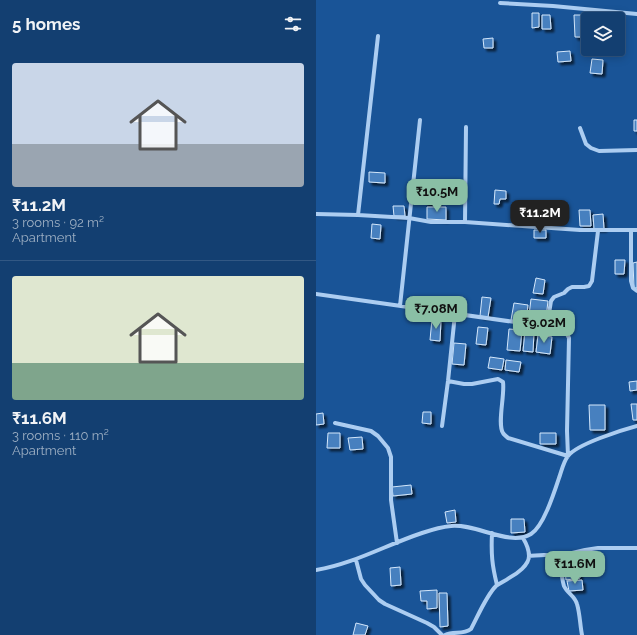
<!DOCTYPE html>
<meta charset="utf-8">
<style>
body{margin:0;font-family:Raleway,sans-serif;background:#1c4676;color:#f1f3f6;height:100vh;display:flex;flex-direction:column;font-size:15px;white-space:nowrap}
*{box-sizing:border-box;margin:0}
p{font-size:13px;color:#9dafc3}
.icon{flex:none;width:22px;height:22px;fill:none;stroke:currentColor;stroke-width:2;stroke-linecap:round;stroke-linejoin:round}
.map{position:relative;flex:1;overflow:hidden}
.drawer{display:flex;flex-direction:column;background:#133f71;width:316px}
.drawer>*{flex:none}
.tools{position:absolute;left:265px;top:12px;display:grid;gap:8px}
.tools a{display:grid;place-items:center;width:44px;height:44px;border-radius:4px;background:#133f71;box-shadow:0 2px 10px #0003,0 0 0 1px #325884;font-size:20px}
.price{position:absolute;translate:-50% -34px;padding:0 9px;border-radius:8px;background:#8abfa5;color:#111;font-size:13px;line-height:26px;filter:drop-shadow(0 1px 2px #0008)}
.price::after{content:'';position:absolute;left:50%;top:24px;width:12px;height:9px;margin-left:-6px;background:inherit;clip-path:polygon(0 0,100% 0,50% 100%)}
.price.selected{background:#222;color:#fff}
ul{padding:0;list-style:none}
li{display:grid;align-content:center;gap:8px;height:212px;padding:0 12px}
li+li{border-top:1px solid #325884}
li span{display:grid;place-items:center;height:124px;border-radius:4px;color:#555}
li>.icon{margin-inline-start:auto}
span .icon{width:72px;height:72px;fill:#fffc;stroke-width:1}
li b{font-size:17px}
h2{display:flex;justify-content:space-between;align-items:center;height:48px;padding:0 12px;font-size:17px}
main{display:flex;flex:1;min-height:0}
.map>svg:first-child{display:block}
.building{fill:#4680bf;stroke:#d4e7fb;filter:url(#shadow)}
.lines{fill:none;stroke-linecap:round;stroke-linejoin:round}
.street{stroke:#accdf1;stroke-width:4}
</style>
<main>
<section class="drawer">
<h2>5 homes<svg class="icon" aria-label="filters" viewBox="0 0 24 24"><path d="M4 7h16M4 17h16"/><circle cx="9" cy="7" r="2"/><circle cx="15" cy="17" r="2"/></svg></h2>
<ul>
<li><span style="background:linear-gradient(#c9d6e8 65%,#9aa5b1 0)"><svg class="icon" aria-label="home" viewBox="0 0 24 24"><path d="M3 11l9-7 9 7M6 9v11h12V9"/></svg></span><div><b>₹11.2M</b><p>3 rooms · 92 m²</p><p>Apartment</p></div></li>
<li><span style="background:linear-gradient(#dfe7d0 70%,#7fa58c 0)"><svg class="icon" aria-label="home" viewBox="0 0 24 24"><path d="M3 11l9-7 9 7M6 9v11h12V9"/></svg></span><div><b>₹11.6M</b><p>3 rooms · 110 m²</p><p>Apartment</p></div></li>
</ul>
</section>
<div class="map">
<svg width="321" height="635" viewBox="0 0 321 635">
<defs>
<filter id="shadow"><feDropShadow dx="3" dy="3" stdDeviation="1" flood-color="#0009"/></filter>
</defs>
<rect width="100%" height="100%" fill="#195497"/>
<path class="building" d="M216,13H223V27L216,28Z
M226,15H234L235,29H226Z
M258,15H270L271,37H259Z
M177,38V48H168L167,39Z
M254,51L255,61L242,62L241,52Z
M276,59L287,60L286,74L274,73Z
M318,120H321V131H318Z
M53,172L69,173V183L53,182Z
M179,190L190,191V199H184L183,204H178Z
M109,194H122V204H109Z
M77,206H88L89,216H78Z
M111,207H130V220L111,219Z
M263,210H274L275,226H264Z
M287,214L288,229H278L277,215Z
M56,224L65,225L64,239L55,238Z
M218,230H230V238H218Z
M299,260H309L308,274H299Z
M321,262V288H318L317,263Z
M220,278L229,280L227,294L217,293Z
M166,297L175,298L172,317L164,316Z
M215,299L232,301L229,326L212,324Z
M198,303L212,305L210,322L195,320Z
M116,319L125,320L124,341L114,340Z
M162,327L172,328L170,345L160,344Z
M193,329L206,330L204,351L191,350Z
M209,331L218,332L217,352L207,351Z
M222,335L236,337L234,354L220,352Z
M138,343L150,344L148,365L136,364Z
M174,357L188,359L186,370L172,368Z
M190,360L205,362L203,372L189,370Z
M321,381V390L314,391L313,382Z
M315,404H321V420H317Z
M273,405H289V430H274Z
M107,412H115V424L106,423Z
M7,413L8,424L0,425V414Z
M12,433H24V448H11Z
M224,433H240V444H224Z
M46,437L47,449L34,450L32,438Z
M95,485L96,494L77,496L76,487Z
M139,510L140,522L131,523L129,512Z
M195,519H208L209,532L195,533Z
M266,556L267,566L261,567L259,557Z
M84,567L85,585L75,586L74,568Z
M263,569L264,578L250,580L249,570Z
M266,580L267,590L253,591L251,581Z
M121,590V608L111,609V601H105L104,591Z
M123,593H131L132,626L124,627Z
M40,623L52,626L49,635H37Z"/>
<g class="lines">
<path class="street" d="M184,3L237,6L321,14
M264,128L270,144L275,148L283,151L321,150
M0,214L42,215L93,218L115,222H149L264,230H321
M42,215L62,36
M149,222L150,127
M315,230V281L317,288L321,291
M0,294L241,328L249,330L253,338L251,431L252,456L192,438C190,436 188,435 187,433C181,424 189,395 187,382L182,379L156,384H148L132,381
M84,306L104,120
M231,327L235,301L238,297L248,293L252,289L256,287H268L273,286L276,281L282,231
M19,423L55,431L62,436L72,448L75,457V500L81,543
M126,426L132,381L139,314
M176,533C175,554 176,565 181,585
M213,556C219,556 234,553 238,557C246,563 245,577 248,586C251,593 259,596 261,604C264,614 264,625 266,635
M239,557L269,550L282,548H321
M40,560L45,579L49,585L63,600L69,604L111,623L118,627L126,635
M0,570C37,564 70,545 106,533C115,530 125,527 135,526C159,523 194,547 215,534C228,526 239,490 244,475C246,469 248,461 252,456C261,444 306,430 321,426
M129,635C138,631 147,635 155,629C162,616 170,596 180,586C184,583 189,581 193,578C201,574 213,565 213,556C213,550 210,543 207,538"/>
</g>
</svg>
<div class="tools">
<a><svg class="icon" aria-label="layers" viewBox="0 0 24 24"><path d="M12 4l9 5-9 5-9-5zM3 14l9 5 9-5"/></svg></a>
</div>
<b class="price" style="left:121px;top:213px">₹10.5M</b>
<b class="price selected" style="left:224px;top:234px">₹11.2M</b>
<b class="price" style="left:120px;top:330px">₹7.08M</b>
<b class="price" style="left:228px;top:344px">₹9.02M</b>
<b class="price" style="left:259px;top:585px">₹11.6M</b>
</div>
</main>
